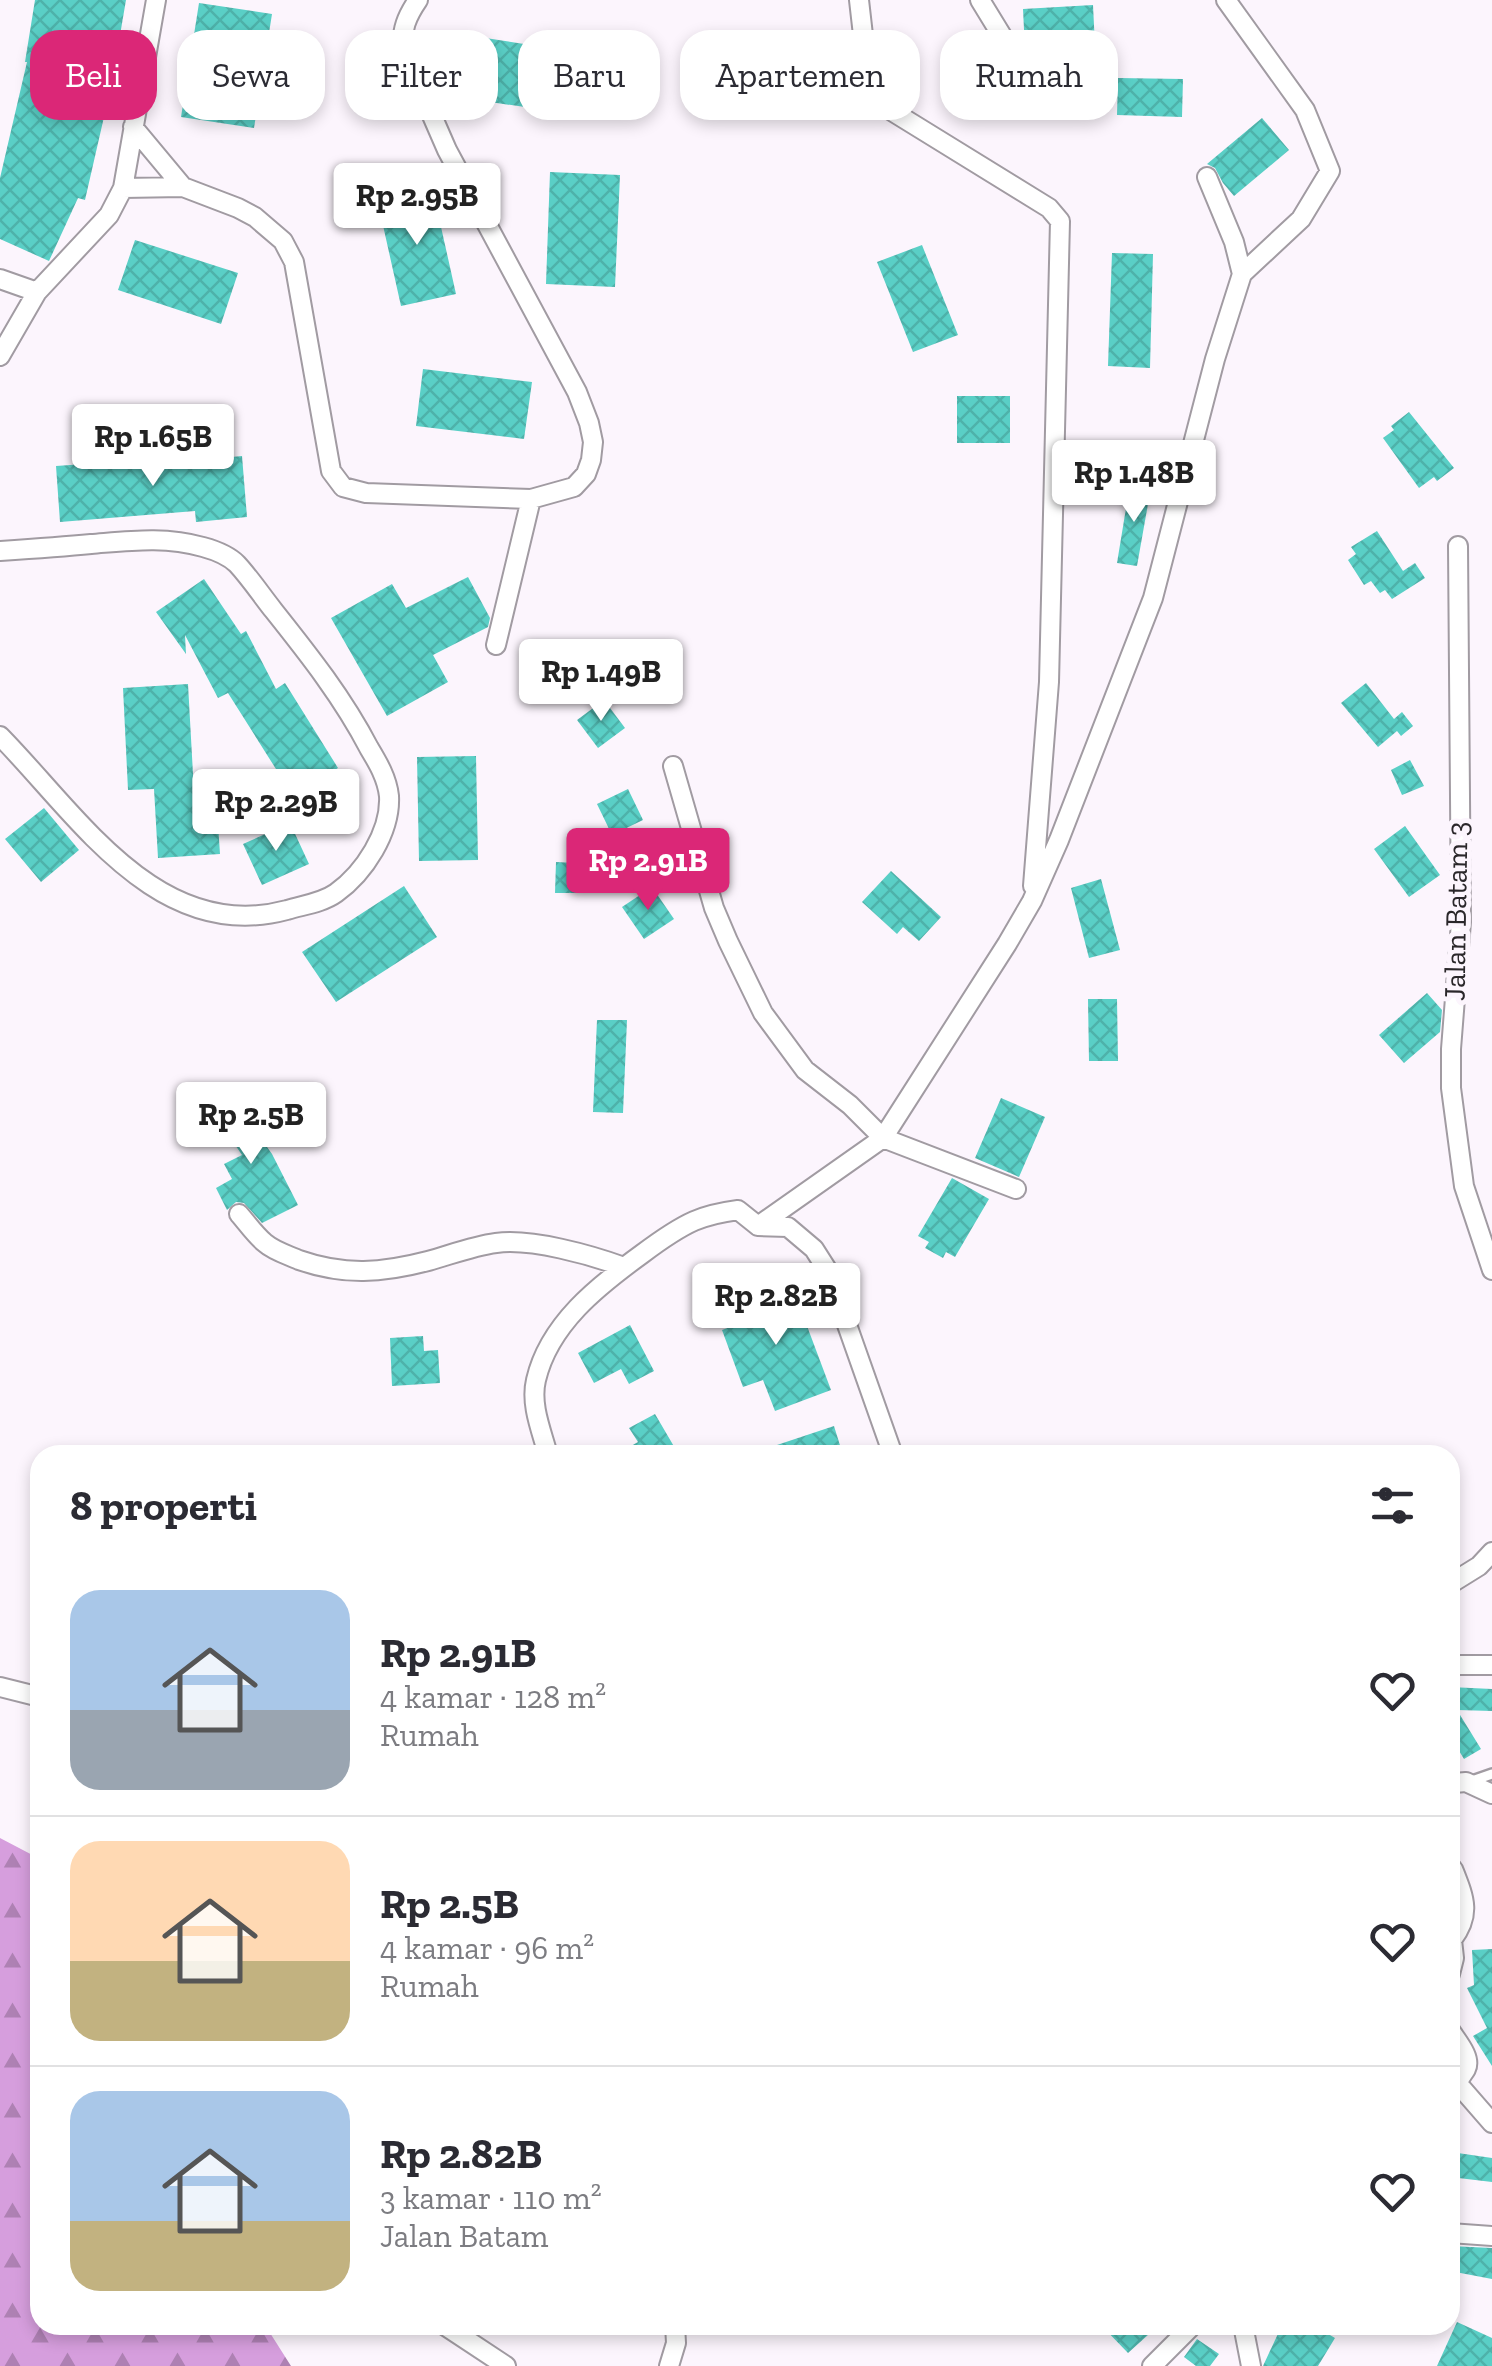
<!DOCTYPE html>
<html lang="id">
<meta charset="utf-8">
<style>
body{margin:0;font-family:"Zilla Slab",serif;background:#f7f7f7;color:#2b2b33;height:100vh;display:flex;flex-direction:column;font-size:38px;white-space:nowrap}
*{box-sizing:border-box;margin:0}
p{font-size:32px;color:#7c7c81}
.icon{flex:none;width:55px;height:55px;fill:none;stroke:currentColor;stroke-width:2;stroke-linecap:round;stroke-linejoin:round}
.map{position:relative;flex:1;overflow:hidden}
.drawer{position:absolute;left:30px;top:1445px;width:1430px;height:890px;display:flex;flex-direction:column;background:#fff;border-radius:30px;box-shadow:0 5px 15px #0003}
.drawer>*{flex:none}
.guide{position:absolute;left:30px;top:30px;width:1432px;height:90px;display:flex;gap:20px}
.price{position:absolute;translate:-50% -85px;padding:0 22px;border-radius:10px;background:#fff;color:#222;font-size:32px;line-height:65px;filter:drop-shadow(0 2px 5px #0008)}
.price::after{content:'';position:absolute;left:50%;top:60px;width:30px;height:22px;margin-left:-15px;background:inherit;clip-path:polygon(0 0,100% 0,50% 100%)}
.price.current{background:#db2777;color:#fff}
ul{padding:0;list-style:none}
li{display:flex;align-items:center;gap:30px;height:250px;padding:0 40px}
li+li{border-top:2px solid #e1e1e2}
li span{display:grid;place-items:center;flex:none;width:280px;height:200px;border-radius:30px;color:#555}
li>.icon{margin-inline-start:auto}
span .icon{width:120px;height:120px;fill:#fffc;stroke-width:1}
li b{font-size:42px}
h2{display:flex;justify-content:space-between;align-items:center;height:120px;padding:0 40px;font-size:42px}
.tag{padding:0 35px;border-radius:30px;background:#fff;box-shadow:0 5px 15px #0003;font-size:35px;line-height:90px}
.tag.current{background:#db2777;color:#fff}
.map>svg:first-child{display:block}
.forest{fill:url(#forest-firs)}
.building{fill:url(#building-cross-hatch)}
.lines{fill:none;stroke-linecap:round;stroke-linejoin:round}
.lane-casing{stroke:#a19ba2;stroke-width:14}
.street-casing{stroke:#a19ba2;stroke-width:22}
.lane{stroke:#fff;stroke-width:9}
.street{stroke:#fff;stroke-width:18}
.labels{text-anchor:middle;stroke-width:10;stroke-linejoin:round;paint-order:stroke}
.street-label{font-size:30px;fill:#2a272a;stroke:#fcf5fd}
</style>
<div class="map">
<svg width="1492" height="2366" viewBox="0 0 1492 2366">
<defs>
<pattern id="forest-firs" width="22" height="20" patternUnits="userSpaceOnUse" patternTransform="scale(2.5)"><rect width="22" height="20" fill="#d69edd"/><path d="M5 1l3.5 6h-7zM16 11l3.5 6h-7z" fill="#ae81b3"/></pattern>
<pattern id="building-cross-hatch" width="8" height="8" patternUnits="userSpaceOnUse" patternTransform="scale(2.5)"><rect width="8" height="8" fill="#5acfc6"/><path d="M0 0l8 8M0 8l8-8" fill="none" stroke="#4eb2aa"/></pattern>
</defs>
<rect width="100%" height="100%" fill="#fcf5fd"/>
<path class="forest" d="M0,1838L40,1859V2325H265L291,2366H0Z"/>
<path class="building" d="M35,0H126L112,82L85,200L78,198L49,261L0,239V178L27,62H25Z
M199,3L272,14L254,128L181,117Z
M1093,5L1095,46L1025,50L1023,9Z
M479,37L594,55L585,116L470,99Z
M751,44L818,51L814,88L747,81Z
M1118,78L1183,79L1182,117L1117,115Z
M1262,118L1289,150L1234,196L1223,183L1215,168L1207,164Z
M550,172L620,175L615,287L546,284Z
M433,191L456,294L401,306L378,203Z
M135,240L238,273L221,324L118,290Z
M922,245L958,335L913,352L877,262Z
M1112,253L1153,254L1150,368L1108,366Z
M423,369L532,382L524,439L416,426Z
M957,396H1010V443H957Z
M1409,412L1454,468L1437,481L1434,477L1419,488L1383,438L1394,430L1391,426Z
M242,456L247,517L196,522L195,511L60,522L56,466L170,458V463Z
M1130,484L1151,487L1137,566L1117,563Z
M1377,531L1403,571L1415,563L1425,578L1392,599L1385,590L1380,593L1371,581L1364,585L1348,560L1356,554L1351,547Z
M468,577L490,618L488,627L433,655L448,682L387,716L331,618L392,584L406,608Z
M204,579L241,634L246,631L276,689L285,683L338,768L293,796L228,693L218,698L185,635L186,654L156,612Z
M1366,683L1394,719L1402,712L1413,726L1401,736L1397,731L1378,747L1341,703Z
M188,684L195,810L217,809L220,854L158,858L154,789L128,790L123,688Z
M604,700L625,728L598,748L577,720Z
M476,756L478,860L419,861L417,757Z
M1410,760L1424,786L1402,795L1391,770Z
M628,789L643,820L612,835L597,804Z
M44,808L79,850L41,882L5,839Z
M290,823L309,864L262,885L243,844Z
M1405,826L1440,875L1409,897L1374,849Z
M556,862L576,863V893H555Z
M891,871L941,917L919,941L903,927L897,934L862,902Z
M1101,879L1120,950L1089,958L1071,888Z
M404,886L437,937L336,1002L302,952Z
M652,887L674,919L644,939L622,907Z
M1427,993L1442,1010L1440,1032L1404,1063L1379,1035Z
M1088,999H1117L1118,1061H1089Z
M597,1020H627L623,1113L593,1112Z
M228,1092L272,1154L298,1205L262,1223L244,1203L236,1202L227,1210L216,1188L232,1179L224,1164L242,1155L208,1105Z
M1001,1098L1045,1117L1019,1177L975,1158Z
M952,1178L989,1199L955,1257L946,1252L943,1258L925,1248L929,1242L918,1236Z
M767,1280L775,1302L795,1294L831,1390L775,1411L763,1380L743,1387L722,1330L746,1321L735,1292Z
M630,1325L654,1371L629,1384L621,1369L594,1383L578,1353Z
M423,1336L424,1351L438,1350L440,1383L392,1386L390,1338Z
M655,1414L679,1455H615L638,1442L629,1428Z
M834,1426L843,1455H756V1452Z
M1450,1687L1492,1689V1711L1457,1710L1481,1749L1464,1759L1450,1736Z
M1492,1949V2066L1473,2036L1487,2028L1467,1988L1474,1985L1472,1950Z
M1451,2152L1492,2158V2182L1450,2177Z
M1450,2246L1492,2248V2279L1450,2271Z
M1457,2322L1492,2338V2366H1437Z
M1101,2325H1159L1128,2353Z
M1282,2325H1305L1317,2331L1318,2328L1335,2338L1318,2366H1263Z
M1197,2339L1219,2354L1210,2366H1196L1184,2357Z"/>
<g class="lines">
<defs>
<path id="lane" d="M1469,1782L1492,1774"/>
<path id="street" d="M859,0L869,88L882,105L1049,208L1060,221L1049,682L1033,886
M980,0L1021,67
M133,127L183,187
M1207,177L1234,242L1242,274
M123,188L183,187L238,208L255,217L283,241L294,262L331,471L343,487L366,493L531,499L574,487L586,474L591,460L593,442L589,423L577,392L447,150L403,49C401,30 407,16 418,0
M0,279L37,292
M0,356L37,292L109,215L123,188L156,0
M1458,546L1461,922L1451,1049V1088L1464,1186L1492,1270
M0,551C30,549 60,547 91,544C129,541 165,536 203,547C214,550 229,556 237,564C250,578 262,596 274,611C309,655 343,698 369,748C378,763 387,778 389,796C391,832 364,873 336,893C322,903 303,905 287,910C158,945 77,814 0,736
M496,645L531,499
M673,766L714,908L728,941L763,1013L805,1070L850,1105L883,1138L1016,1189
M239,1214C247,1223 255,1235 265,1243C274,1251 288,1255 299,1260C345,1276 382,1273 428,1261C450,1255 473,1246 496,1243C531,1238 591,1255 624,1267
M758,1226L883,1138L1007,944L1032,901L1059,840L1153,598L1215,359L1242,274L1301,219L1330,171L1305,110L1226,0
M548,1455C542,1432 530,1405 536,1380C549,1324 598,1286 642,1254C658,1242 676,1229 694,1221C708,1215 723,1212 738,1210L758,1226L788,1227L814,1249L828,1271L893,1455
M1450,1584L1479,1566L1492,1552
M1450,1665H1492
M0,1687L40,1697
M1450,1780L1454,1783L1466,1782L1492,1794
M1450,1974L1454,1958L1452,1940C1472,1914 1464,1897 1453,1869
M1450,2030C1456,2040 1472,2057 1466,2069C1463,2074 1459,2078 1458,2084L1492,2123
M1450,2233L1492,2236
M444,2325L506,2366
M1243,2325L1251,2366
M669,2366L676,2343L675,2325
M1152,2366L1193,2325"/>
</defs>
<use href="#lane" class="lane-casing"/>
<use href="#street" class="street-casing"/>
<use href="#lane" class="lane"/>
<use href="#street" class="street"/>
</g>
<g class="labels">
<g class="street-label">
<text transform="translate(1456 911) rotate(-89)" y="10">Jalan Batam 3</text>
</g>
</g>
</svg>
<b class="price" style="left:417px;top:248px">Rp 2.95B</b>
<b class="price" style="left:153px;top:489px">Rp 1.65B</b>
<b class="price" style="left:1134px;top:525px">Rp 1.48B</b>
<b class="price" style="left:601px;top:724px">Rp 1.49B</b>
<b class="price" style="left:276px;top:854px">Rp 2.29B</b>
<b class="price current" style="left:648px;top:913px">Rp 2.91B</b>
<b class="price" style="left:251px;top:1167px">Rp 2.5B</b>
<b class="price" style="left:776px;top:1348px">Rp 2.82B</b>
<div class="guide">
<a class="tag current">Beli</a>
<a class="tag">Sewa</a>
<a class="tag">Filter</a>
<a class="tag">Baru</a>
<a class="tag">Apartemen</a>
<a class="tag">Rumah</a>
</div>
<section class="drawer">
<h2>8 properti<svg class="icon" aria-label="filters" viewBox="0 0 24 24"><path d="M4 7h16M4 17h16"/><circle cx="9" cy="7" r="2"/><circle cx="15" cy="17" r="2"/></svg></h2>
<ul>
<li><span style="background:linear-gradient(#a9c7e8 60%,#9aa5b1 0)"><svg class="icon" aria-label="home" viewBox="0 0 24 24"><path d="M3 11l9-7 9 7M6 9v11h12V9"/></svg></span><div><b>Rp 2.91B</b><p>4 kamar · 128 m²</p><p>Rumah</p></div><svg class="icon" aria-label="heart" viewBox="0 0 24 24"><path d="M12 20l-8-8c-3-5 5-10 8-4 3-6 11-1 8 4z"/></svg></li>
<li><span style="background:linear-gradient(#ffd9b3 60%,#c2b280 0)"><svg class="icon" aria-label="home" viewBox="0 0 24 24"><path d="M3 11l9-7 9 7M6 9v11h12V9"/></svg></span><div><b>Rp 2.5B</b><p>4 kamar · 96 m²</p><p>Rumah</p></div><svg class="icon" aria-label="heart" viewBox="0 0 24 24"><path d="M12 20l-8-8c-3-5 5-10 8-4 3-6 11-1 8 4z"/></svg></li>
<li><span style="background:linear-gradient(#a9c7e8 65%,#c2b280 0)"><svg class="icon" aria-label="home" viewBox="0 0 24 24"><path d="M3 11l9-7 9 7M6 9v11h12V9"/></svg></span><div><b>Rp 2.82B</b><p>3 kamar · 110 m²</p><p>Jalan Batam</p></div><svg class="icon" aria-label="heart" viewBox="0 0 24 24"><path d="M12 20l-8-8c-3-5 5-10 8-4 3-6 11-1 8 4z"/></svg></li>
</ul>
</section>
</div>
